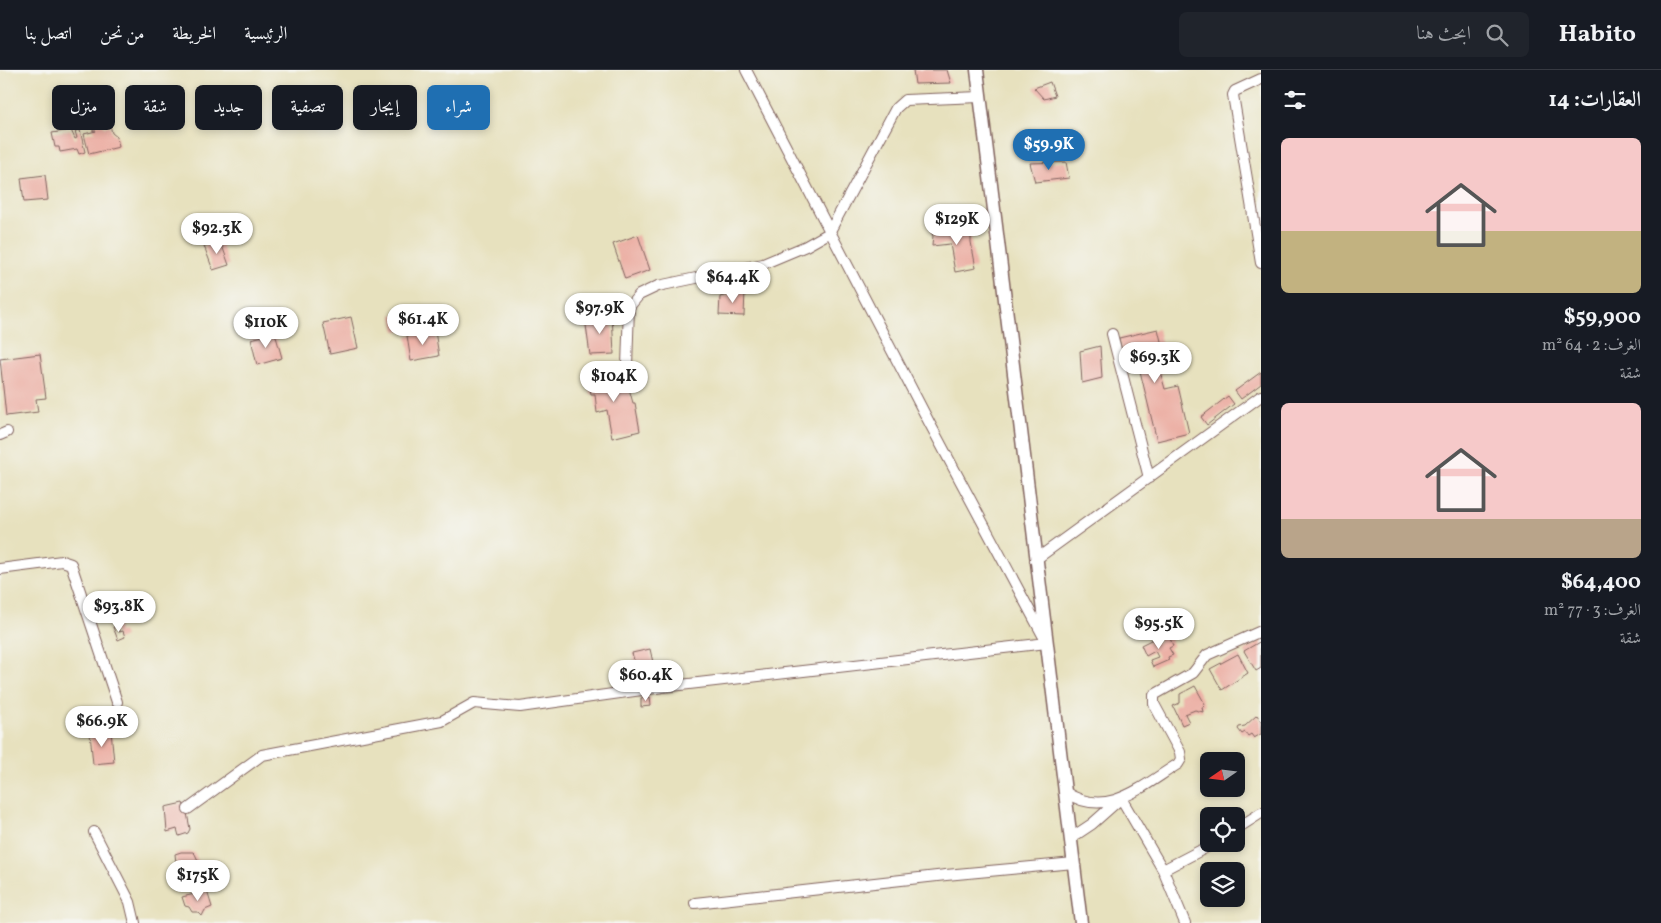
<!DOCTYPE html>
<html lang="ar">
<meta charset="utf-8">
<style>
body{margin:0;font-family:Vollkorn,Amiri,serif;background:#20242c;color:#f1f3f6;direction:rtl;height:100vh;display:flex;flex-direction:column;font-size:19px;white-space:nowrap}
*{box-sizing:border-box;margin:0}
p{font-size:16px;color:#9ea1a6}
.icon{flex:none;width:28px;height:28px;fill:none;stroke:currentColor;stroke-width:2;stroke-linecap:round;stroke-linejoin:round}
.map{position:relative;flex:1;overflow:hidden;direction:ltr}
.details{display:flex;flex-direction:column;background:#171b24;width:400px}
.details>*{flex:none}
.banner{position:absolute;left:15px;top:15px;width:475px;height:45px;direction:rtl;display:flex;gap:10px}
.needle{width:32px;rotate:256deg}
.fabs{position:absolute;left:1200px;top:682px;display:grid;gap:10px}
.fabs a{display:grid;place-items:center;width:45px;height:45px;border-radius:8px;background:#171b24;box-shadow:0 2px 8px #0003;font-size:25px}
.price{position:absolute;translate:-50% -42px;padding:0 11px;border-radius:18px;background:#fff;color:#222;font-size:16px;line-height:32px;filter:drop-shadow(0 1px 2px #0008)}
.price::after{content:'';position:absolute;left:50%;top:30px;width:15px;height:11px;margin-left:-8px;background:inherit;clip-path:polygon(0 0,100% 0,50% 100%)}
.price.current{background:#1f6fb2;color:#fff}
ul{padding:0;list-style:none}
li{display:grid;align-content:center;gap:10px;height:265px;padding:0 20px}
li span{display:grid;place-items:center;height:155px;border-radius:8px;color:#555}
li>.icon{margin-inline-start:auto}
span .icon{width:90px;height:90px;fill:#fffc;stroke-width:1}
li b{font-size:21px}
h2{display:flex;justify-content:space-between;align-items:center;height:60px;padding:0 20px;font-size:21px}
.pill{padding:0 18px;border-radius:8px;background:#171b24;box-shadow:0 2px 8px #0003;font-size:18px;line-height:45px}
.pill.current{background:#1f6fb2;color:#fff}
header{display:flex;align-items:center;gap:30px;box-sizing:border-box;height:70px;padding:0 25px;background:#171b24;border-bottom:1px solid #363941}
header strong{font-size:24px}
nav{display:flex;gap:28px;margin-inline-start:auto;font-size:18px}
.search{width:350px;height:45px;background:#20242c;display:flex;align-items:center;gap:12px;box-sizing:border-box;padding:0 18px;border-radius:8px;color:#9ea1a6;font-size:19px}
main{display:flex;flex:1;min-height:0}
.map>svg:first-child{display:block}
.building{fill:#ecb1a6}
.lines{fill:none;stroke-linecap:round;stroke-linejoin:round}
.minor-casing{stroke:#81635e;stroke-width:12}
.tertiary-casing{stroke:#81635e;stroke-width:15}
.minor{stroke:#fff;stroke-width:10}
.tertiary{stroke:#fff;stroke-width:12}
</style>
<header>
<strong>Habito</strong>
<div class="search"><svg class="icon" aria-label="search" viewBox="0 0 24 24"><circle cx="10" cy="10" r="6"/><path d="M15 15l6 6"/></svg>ابحث هنا</div>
<nav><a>الرئيسية</a><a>الخريطة</a><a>من نحن</a><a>اتصل بنا</a></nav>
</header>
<main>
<section class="details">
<h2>العقارات: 14<svg class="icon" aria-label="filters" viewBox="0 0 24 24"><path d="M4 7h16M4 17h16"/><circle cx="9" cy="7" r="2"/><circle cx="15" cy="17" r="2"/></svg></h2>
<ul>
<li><span style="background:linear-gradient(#f6c9c9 60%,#c2b280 0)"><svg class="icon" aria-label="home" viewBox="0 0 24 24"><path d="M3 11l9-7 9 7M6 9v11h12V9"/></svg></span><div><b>$59,900</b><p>الغرف: 2 · 64 m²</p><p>شقة</p></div></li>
<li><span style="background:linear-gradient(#f6c9c9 75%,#b9a48a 0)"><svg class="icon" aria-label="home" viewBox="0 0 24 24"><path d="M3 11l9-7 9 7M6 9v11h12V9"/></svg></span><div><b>$64,400</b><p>الغرف: 3 · 77 m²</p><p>شقة</p></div></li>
</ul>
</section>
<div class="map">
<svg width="1261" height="853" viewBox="0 0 1261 853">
<rect width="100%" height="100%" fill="#f6f6f2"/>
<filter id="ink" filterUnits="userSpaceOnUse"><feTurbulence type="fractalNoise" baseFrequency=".02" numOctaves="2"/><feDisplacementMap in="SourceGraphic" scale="10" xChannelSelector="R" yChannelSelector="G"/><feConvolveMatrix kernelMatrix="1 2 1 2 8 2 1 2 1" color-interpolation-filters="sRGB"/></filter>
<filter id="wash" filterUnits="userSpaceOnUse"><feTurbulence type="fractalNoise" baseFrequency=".0096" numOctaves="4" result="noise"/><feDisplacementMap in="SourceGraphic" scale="20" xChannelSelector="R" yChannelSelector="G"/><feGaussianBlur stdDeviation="1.12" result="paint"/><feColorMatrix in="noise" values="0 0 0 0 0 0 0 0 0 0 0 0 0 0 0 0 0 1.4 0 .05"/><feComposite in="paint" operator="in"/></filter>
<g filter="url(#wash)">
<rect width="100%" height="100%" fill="#e7e1be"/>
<g id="blocks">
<path class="building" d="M913,0H947L951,13L915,14Z
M1050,12L1055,26L1044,29L1034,18Z
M103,53L104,57L110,55L112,63L117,67L119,77L89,84L84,64L96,61H93V56Z
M71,60L75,69L77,68L75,61L80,60L85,82L79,84L77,79L60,82L59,77H55L52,63Z
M1066,92L1069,108L1035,112L1030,93Z
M45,105L48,130L24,132L21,108Z
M971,157V172L976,198L955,202L950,174L932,176L933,166L930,159Z
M638,165L650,200L625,209L613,174Z
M220,170L229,195L213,200L204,176Z
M745,220L744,246L719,245L720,227Z
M406,244L408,259L395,261L392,245Z
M612,244L614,284L590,285L585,248Z
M351,247L358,278L330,284L323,253Z
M1158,259L1166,292L1158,294L1165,319L1178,316L1189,363L1157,371L1139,297L1126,300L1119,268Z
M435,261L439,286L411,291L407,266Z
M275,263L282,288L257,295L251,269Z
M1100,276L1102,308L1082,313L1080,281Z
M40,284L46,328L36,329L38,342L6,346L0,289Z
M610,299L615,318L628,315L633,333H635L640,361L612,368L607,340L597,343L595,324H591L587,303Z
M1261,302V314L1241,329L1235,321Z
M1228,326L1234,334L1207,355L1201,347Z
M118,556L119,562L123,561L125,567L118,570L113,557Z
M1168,563L1173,576L1169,578L1173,585L1168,587L1169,590L1153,597L1150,590L1158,587L1155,581L1146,586L1141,575L1153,569L1155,573L1160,571L1159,567Z
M1261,571V598L1256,601L1244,581Z
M650,579L654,597L637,601L632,583Z
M1238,584L1248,603L1222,620L1210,599Z
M1195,616L1205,634L1202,637L1203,642L1195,640L1185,644L1189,652L1182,655L1173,636L1180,633V624Z
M650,627L651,636L641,637V628Z
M1257,645L1261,651V664L1254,668L1251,664L1248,666L1245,662L1242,664L1238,659L1239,657L1245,656Z
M111,661L114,692L93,694L90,663Z
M183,733L187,743L190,759L188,763L179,766L177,759L167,762L165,737Z
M181,782H193L195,784L201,797V812L191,816L188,811H178L175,784Z
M207,821L212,837L205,840L202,846L198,842H192L189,837L185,836L182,827Z"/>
</g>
</g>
<g filter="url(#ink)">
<use href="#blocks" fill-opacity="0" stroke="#81635e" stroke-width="1"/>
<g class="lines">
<defs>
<path id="minor" d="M1261,9L1235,21L1233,25L1261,193
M1112,264L1149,408
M627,296L629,237L639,225L658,216L763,194L806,176L829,163L896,38L905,30L980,27
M0,365L7,362
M1035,490L1261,326
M0,499L62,491L71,494L117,632
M1065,722C1107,750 1142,716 1178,694L1181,689L1180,682L1154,634V625L1193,603L1207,585L1261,561
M1121,728L1163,800L1185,853
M188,739L262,685L442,651L474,633L520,637L663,617L1047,573L930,354L746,0
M1236,759L1261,743
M94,762L130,832L135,853
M1071,768L1092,754L1119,730
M1163,800L1213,774
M695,833L946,805L1074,793"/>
<path id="tertiary" d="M977,0C1010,285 1047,569 1081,853"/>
</defs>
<use href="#minor" class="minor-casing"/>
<use href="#tertiary" class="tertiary-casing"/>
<use href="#minor" class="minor"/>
<use href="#tertiary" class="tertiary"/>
</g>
</g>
</svg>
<div class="fabs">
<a><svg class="needle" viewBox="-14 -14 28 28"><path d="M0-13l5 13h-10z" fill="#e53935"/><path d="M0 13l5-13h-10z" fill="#9ea1a6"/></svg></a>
<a><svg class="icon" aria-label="locate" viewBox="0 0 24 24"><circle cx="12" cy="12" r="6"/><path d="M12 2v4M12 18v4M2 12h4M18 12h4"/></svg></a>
<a><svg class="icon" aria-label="layers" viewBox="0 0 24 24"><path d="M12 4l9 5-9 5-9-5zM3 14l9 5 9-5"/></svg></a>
</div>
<b class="price current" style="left:1049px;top:101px">$59.9K</b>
<b class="price" style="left:957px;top:176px">$129K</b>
<b class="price" style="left:217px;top:185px">$92.3K</b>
<b class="price" style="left:733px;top:234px">$64.4K</b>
<b class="price" style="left:600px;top:265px">$97.9K</b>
<b class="price" style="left:423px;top:276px">$61.4K</b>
<b class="price" style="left:266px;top:279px">$110K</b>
<b class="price" style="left:1155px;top:314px">$69.3K</b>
<b class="price" style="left:614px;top:333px">$104K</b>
<b class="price" style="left:119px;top:563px">$93.8K</b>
<b class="price" style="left:1159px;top:580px">$95.5K</b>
<b class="price" style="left:646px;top:632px">$60.4K</b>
<b class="price" style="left:102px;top:678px">$66.9K</b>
<b class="price" style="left:198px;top:832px">$175K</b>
<div class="banner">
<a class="pill current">شراء</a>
<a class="pill">إيجار</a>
<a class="pill">تصفية</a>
<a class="pill">جديد</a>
<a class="pill">شقة</a>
<a class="pill">منزل</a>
</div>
</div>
</main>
